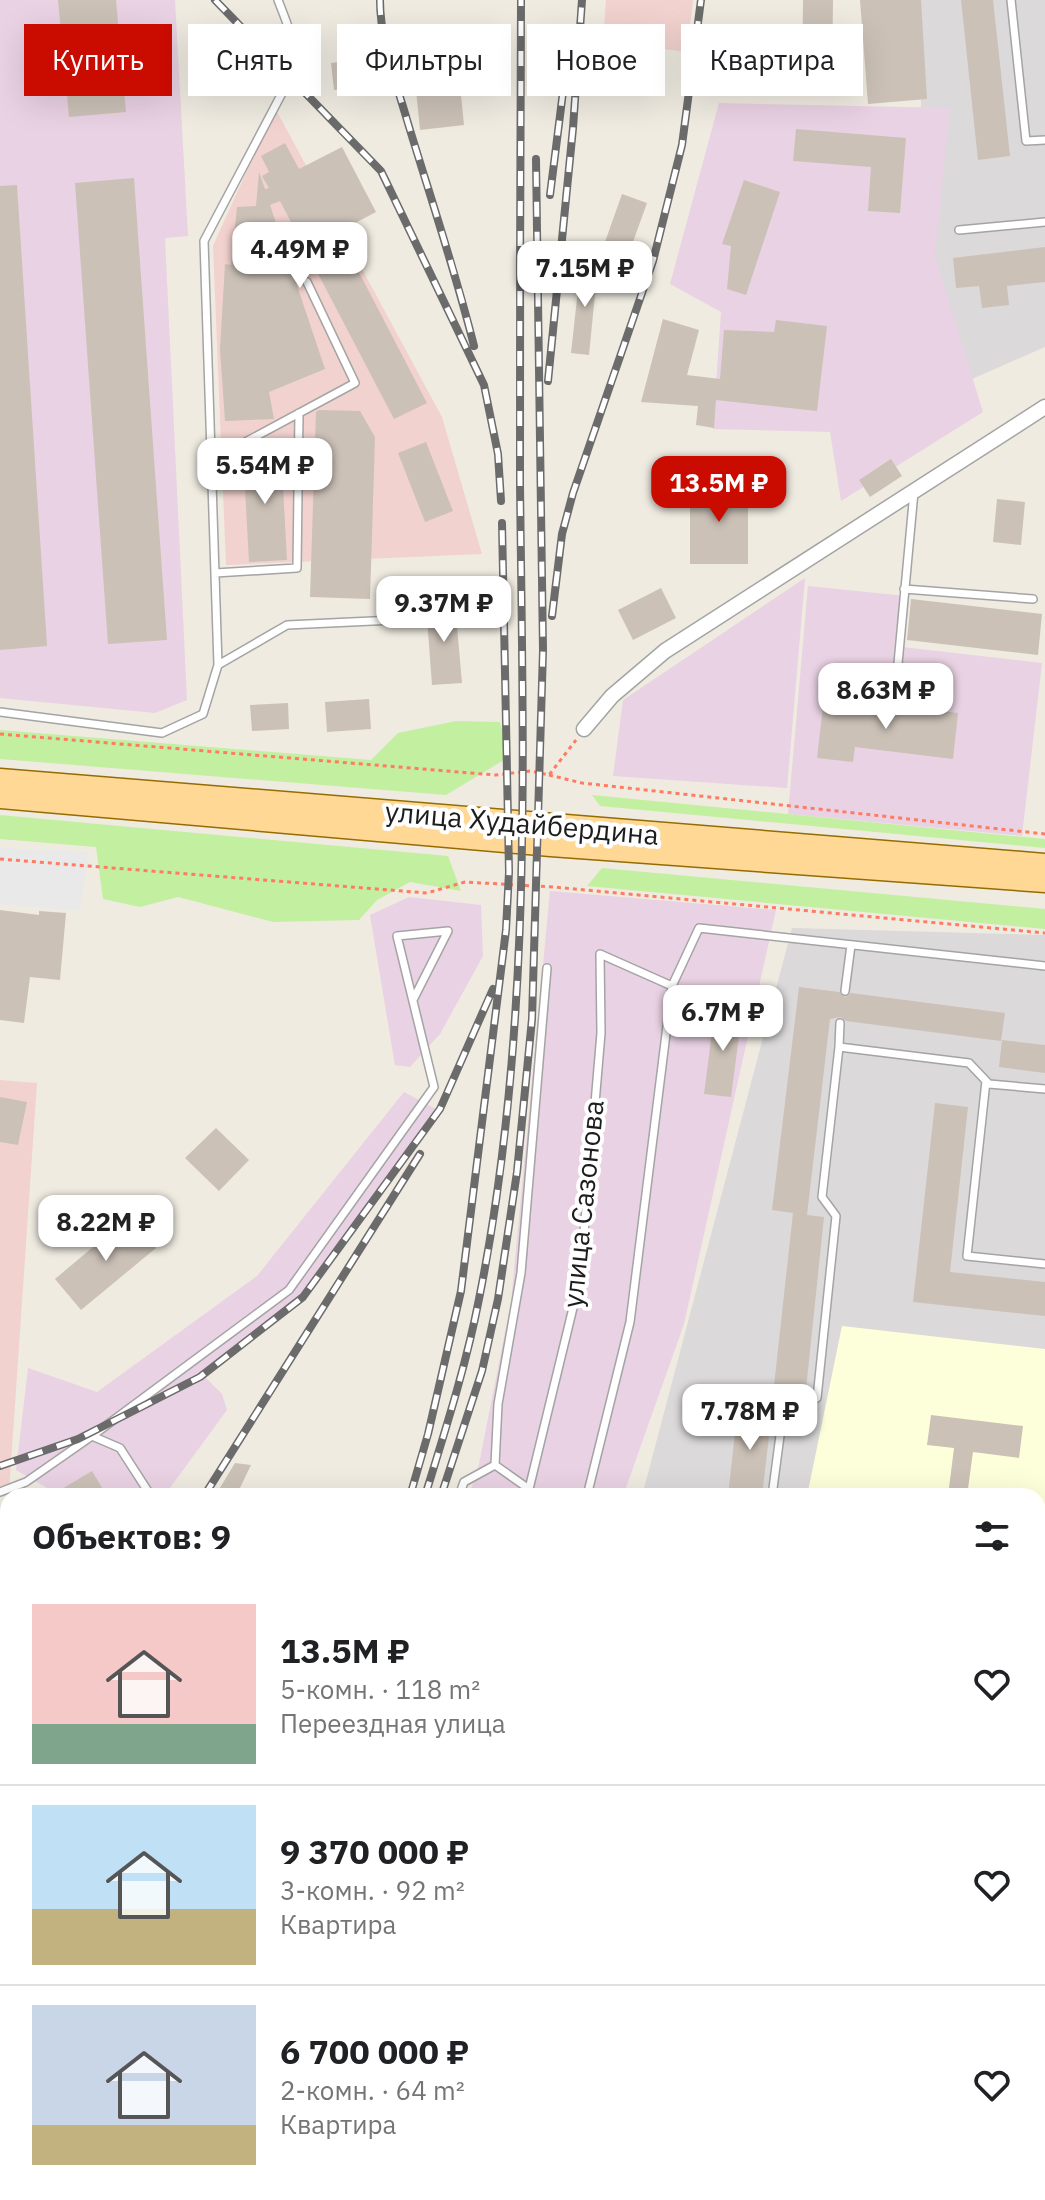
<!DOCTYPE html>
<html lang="ru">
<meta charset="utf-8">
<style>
body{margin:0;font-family:"IBM Plex Sans",sans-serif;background:#f6f6f6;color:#202124;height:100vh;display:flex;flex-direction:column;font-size:30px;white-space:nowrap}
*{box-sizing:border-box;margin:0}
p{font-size:26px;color:#757577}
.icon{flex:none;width:44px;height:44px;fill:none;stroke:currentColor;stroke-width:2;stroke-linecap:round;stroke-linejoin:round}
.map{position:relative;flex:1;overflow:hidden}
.side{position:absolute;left:0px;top:1488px;width:1046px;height:712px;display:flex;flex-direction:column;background:#fff;border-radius:24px 24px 0 0;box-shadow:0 8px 32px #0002}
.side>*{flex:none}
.banner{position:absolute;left:24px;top:24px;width:998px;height:72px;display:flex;gap:16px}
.price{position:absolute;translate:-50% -68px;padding:0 18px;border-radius:16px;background:#fff;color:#222;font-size:26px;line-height:52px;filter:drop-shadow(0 2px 4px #0008)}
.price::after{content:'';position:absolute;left:50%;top:48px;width:24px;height:18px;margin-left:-12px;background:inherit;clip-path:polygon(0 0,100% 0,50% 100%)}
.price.selected{background:#c90b00;color:#fff}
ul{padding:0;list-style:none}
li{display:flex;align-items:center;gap:24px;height:200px;padding:0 32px}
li+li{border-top:2px solid #e0e0e0}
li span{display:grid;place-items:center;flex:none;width:224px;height:160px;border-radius:0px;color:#555}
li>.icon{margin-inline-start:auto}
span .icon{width:96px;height:96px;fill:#fffc;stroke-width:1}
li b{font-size:34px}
h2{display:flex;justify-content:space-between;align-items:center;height:96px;padding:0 32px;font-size:34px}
.chip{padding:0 28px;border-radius:0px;background:#fff;box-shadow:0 8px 32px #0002;font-size:28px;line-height:72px}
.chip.selected{background:#c90b00;color:#fff}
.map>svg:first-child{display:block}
.residential{fill:#dbd9d9}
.commercial{fill:#f2d2ce}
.industrial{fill:#e9d2e3}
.education{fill:#fdffda}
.grass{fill:#c3efa1}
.forest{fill:#a1d391}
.parking{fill:#e9e9e9}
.building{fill:#cbc1b7}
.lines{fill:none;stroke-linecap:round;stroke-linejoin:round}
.service-casing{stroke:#a4a4a4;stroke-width:10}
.minor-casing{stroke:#a4a4a4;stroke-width:17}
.primary-casing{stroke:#956c00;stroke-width:25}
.path{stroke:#ff7b62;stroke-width:3;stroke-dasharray:4 4;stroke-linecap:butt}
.service{stroke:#fff;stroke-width:7}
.minor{stroke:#fff;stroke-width:14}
.primary{stroke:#ffd896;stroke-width:22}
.rail-casing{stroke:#6b6b6b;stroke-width:8}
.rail{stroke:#fff;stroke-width:5;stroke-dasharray:15;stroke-linecap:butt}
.labels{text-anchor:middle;stroke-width:8;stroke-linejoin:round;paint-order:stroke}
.street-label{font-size:28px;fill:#1d1d1d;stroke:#fff}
</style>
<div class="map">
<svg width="1045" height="2200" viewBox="0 0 1045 2200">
<rect width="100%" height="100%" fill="#efebe1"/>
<path class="residential" d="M921,0H1045V347L956,386L906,251L921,107Z
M792,928L1045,935V2200H296L300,2192H1038V1496H642Z"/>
<path class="commercial" d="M606,0H693L687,52L603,41Z
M275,108L442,417L482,554L226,565L213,246Z
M0,1080L37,1083L9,1492L0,1493Z"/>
<path class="industrial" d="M0,0H175L188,236L165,238L187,700L155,713L0,698Z
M719,103L950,108L935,256L983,412L841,501L830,432L713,429L721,312L670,284Z
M805,578L787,788L613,776L623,700Z
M808,586L905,596L902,647L1042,663L1022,836L788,814Z
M550,891L776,910L684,1324L623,1496H469L479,1464L511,1302Z
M409,897L481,905L483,956L440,1034L410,1067L395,1065L370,915Z
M404,1092L436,1109L301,1294L201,1373L222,1394L227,1410L164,1496H61L16,1470L28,1368L97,1392L257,1276Z
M8,1818V2142L0,2160V1832Z
M175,2192H233L229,2200H171Z"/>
<path class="education" d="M842,1326L1045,1349V1594L1038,1593V1496H807Z
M1038,1953L1045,1954V2200H663L664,2192H1038Z"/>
<path class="grass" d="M456,721L500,722L509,757L446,795L0,759V730L371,760L398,733Z
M592,795L1045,839V848L600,806Z
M0,815L448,856L461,891L410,882L377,900L359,920L273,922L178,897L140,907L103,899L96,847L0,839Z
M602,868L1045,909V929L587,886Z"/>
<path class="forest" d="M225,2192H396L391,2200H221Z"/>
<path class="parking" d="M0,848L89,852L80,911L0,904Z"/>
<path class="building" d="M58,0H116L126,112L69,117Z
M803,0H833L832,84H802Z
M860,0H921L927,99L868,104Z
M961,0H993L1010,156L978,160Z
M457,56L464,125L420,130L413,60Z
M372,58L375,86L334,90L331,63Z
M796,129L906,138L900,213L868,211L871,167L793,161Z
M285,143L299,169L342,147L376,212L338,232L427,403L394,419L280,201L270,205L325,369L269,392L274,419L225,421L220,349L225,264L231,265L237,207L256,206L259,172L265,189L269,188L262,176L269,172L261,156Z
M134,178L167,640L108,644L75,183Z
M744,180L780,192L746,295L727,289L731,246L722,244Z
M17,185L47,646L0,650V186Z
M622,194L647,203L625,264L600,256Z
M1045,247V282L1007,286L1009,305L982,308L979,286L956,288L953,258Z
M581,262L598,264L589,355L571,353Z
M663,319L699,330L687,375L720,379L724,330L774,332L776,320L827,326L817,411L716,400L714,428L696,425L698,406L641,402Z
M319,410L360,411L375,437L370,599L310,597L316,412Z
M426,442L453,511L425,522L398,453Z
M281,450L287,560L249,562L243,452Z
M891,459L902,476L870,497L859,480Z
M690,485H748V564H690Z
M997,499L1025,502L1021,545L993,542Z
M661,588L676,618L633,640L618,610Z
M911,599L1042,614L1038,655L907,640Z
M455,603L462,683L432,685L426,605Z
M369,699L371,729L327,732L325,702Z
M863,701L958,713L953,759L855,747L853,762L817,758L823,706L862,710Z
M288,703L289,729L252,731L250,705Z
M0,910L39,915V911L66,913L60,980L30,977L24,1023L0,1020Z
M799,987L839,992L845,997L851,993L1005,1013L1001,1041L846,1021L841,1017L830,1019L807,1215L824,1217L806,1389L774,1386L793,1213L772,1210Z
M715,1009L742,1013L731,1097L704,1094Z
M1002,1040L1045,1045V1073L999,1067Z
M0,1097L27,1102L18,1145L0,1142Z
M935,1103L968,1107L950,1272L1045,1282V1316L913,1302Z
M216,1128L249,1160L219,1191L185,1158Z
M130,1216L156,1248L81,1310L55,1279Z
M738,1406L772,1410L762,1496H728Z
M931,1415L1023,1426L1019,1458L973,1452L967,1496H948L954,1448L927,1445Z
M235,1463L251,1465L236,1496H215Z
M92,1471L107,1496H50Z"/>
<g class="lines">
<defs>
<path id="service" d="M1011,0L1026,141L1045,140
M959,230L1045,222
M212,460L355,383L307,282
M215,573L297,568L299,413
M904,589L1033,599
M218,665L287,625L394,620
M896,685L914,492
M0,712L162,733L203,714L218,665L204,241L291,76C298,45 289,29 278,0
M672,986L699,928L1045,966
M845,991L851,945
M840,1023L839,1047L969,1063L989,1084L1045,1089
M986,1081L967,1256L1045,1264
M92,1436L120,1448L151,1496
M529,1489L495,1465L498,1404L521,1273L547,968
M0,1492L26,1482L92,1436L289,1290L434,1087L397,936L448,931L413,1000
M459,1496L464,1482L495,1465
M532,1496L529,1489L580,1279L601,1033L600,954L672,986L630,1322L587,1496
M772,1496L783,1413L817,1398L836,1216L822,1197L839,1047
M1038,1705L1045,1706
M0,2194L8,2177
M526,2200L527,2192"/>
<path id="minor" d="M584,729L612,696L665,651L1045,407
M218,2200L222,2192"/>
<path id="primary" d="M0,780L1045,865
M0,797L551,845L1045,881"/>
</defs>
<use href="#service" class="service-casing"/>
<use href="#minor" class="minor-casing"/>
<use href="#primary" class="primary-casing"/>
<path class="path" d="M0,734L495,775L531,771L549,775L576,740
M549,775L582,783L1045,834
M0,859L427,893L465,882L553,887L1045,933
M1038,1930L1045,1873
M1038,1950L1045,1951"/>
<use href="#service" class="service"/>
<use href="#minor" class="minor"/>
<use href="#primary" class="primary"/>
<defs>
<path id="rail" d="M215,0L381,171L484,385L498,454L501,501
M380,0C380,41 396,82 407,120C430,196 455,270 474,346
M550,195L567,60
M548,381L573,128L582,0
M552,616L562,534L573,493L653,261L682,145L701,0
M0,1466L78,1439L200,1377L303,1297L440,1109L493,989
M204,1496L420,1154
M410,1496L428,1434L461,1291L506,930L509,872L502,523
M425,1496C445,1431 466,1366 479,1299C533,1031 523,756 520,484C519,323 521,161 521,0
M441,1496L482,1371L498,1299L517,1172L532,1019L543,650L536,159
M0,1822L8,1808
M99,2200L103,2192
M126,2200L130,2192"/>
</defs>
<use href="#rail" class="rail-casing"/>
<use href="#rail" class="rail"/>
</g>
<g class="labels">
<g class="street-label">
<text transform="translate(522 823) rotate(5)" y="10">улица Худайбердина</text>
<text transform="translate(583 1204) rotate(-84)" y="10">улица Сазонова</text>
</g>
</g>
</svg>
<b class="price" style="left:300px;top:290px">4.49M ₽</b>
<b class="price" style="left:585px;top:309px">7.15M ₽</b>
<b class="price" style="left:265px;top:506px">5.54M ₽</b>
<b class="price selected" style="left:719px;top:524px">13.5M ₽</b>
<b class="price" style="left:444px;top:644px">9.37M ₽</b>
<b class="price" style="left:886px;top:731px">8.63M ₽</b>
<b class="price" style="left:723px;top:1053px">6.7M ₽</b>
<b class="price" style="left:106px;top:1263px">8.22M ₽</b>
<b class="price" style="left:750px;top:1452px">7.78M ₽</b>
<div class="banner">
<a class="chip selected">Купить</a>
<a class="chip">Снять</a>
<a class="chip">Фильтры</a>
<a class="chip">Новое</a>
<a class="chip">Квартира</a>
</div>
<section class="side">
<h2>Объектов: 9<svg class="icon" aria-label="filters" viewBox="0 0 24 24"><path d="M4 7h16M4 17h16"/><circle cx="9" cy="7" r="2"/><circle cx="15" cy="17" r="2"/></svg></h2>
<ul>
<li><span style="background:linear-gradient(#f6c9c9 75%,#7fa58c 0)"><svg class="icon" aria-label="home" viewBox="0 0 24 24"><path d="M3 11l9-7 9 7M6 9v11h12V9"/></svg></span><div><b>13.5M ₽</b><p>5-комн. · 118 m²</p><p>Переездная улица</p></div><svg class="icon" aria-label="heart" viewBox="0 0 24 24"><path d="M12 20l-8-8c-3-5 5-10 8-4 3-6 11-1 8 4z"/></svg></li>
<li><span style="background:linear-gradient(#bfe0f5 65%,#c2b280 0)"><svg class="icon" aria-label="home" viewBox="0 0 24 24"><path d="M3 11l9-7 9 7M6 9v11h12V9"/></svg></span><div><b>9 370 000 ₽</b><p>3-комн. · 92 m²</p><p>Квартира</p></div><svg class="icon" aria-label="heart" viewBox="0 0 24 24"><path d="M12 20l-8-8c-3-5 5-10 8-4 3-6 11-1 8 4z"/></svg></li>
<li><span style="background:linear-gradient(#c9d6e8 75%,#c2b280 0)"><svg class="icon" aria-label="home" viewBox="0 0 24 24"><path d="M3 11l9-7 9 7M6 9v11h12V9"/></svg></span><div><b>6 700 000 ₽</b><p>2-комн. · 64 m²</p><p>Квартира</p></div><svg class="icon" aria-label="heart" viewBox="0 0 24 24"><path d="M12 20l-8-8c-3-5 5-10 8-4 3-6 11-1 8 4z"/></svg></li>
</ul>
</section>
</div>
